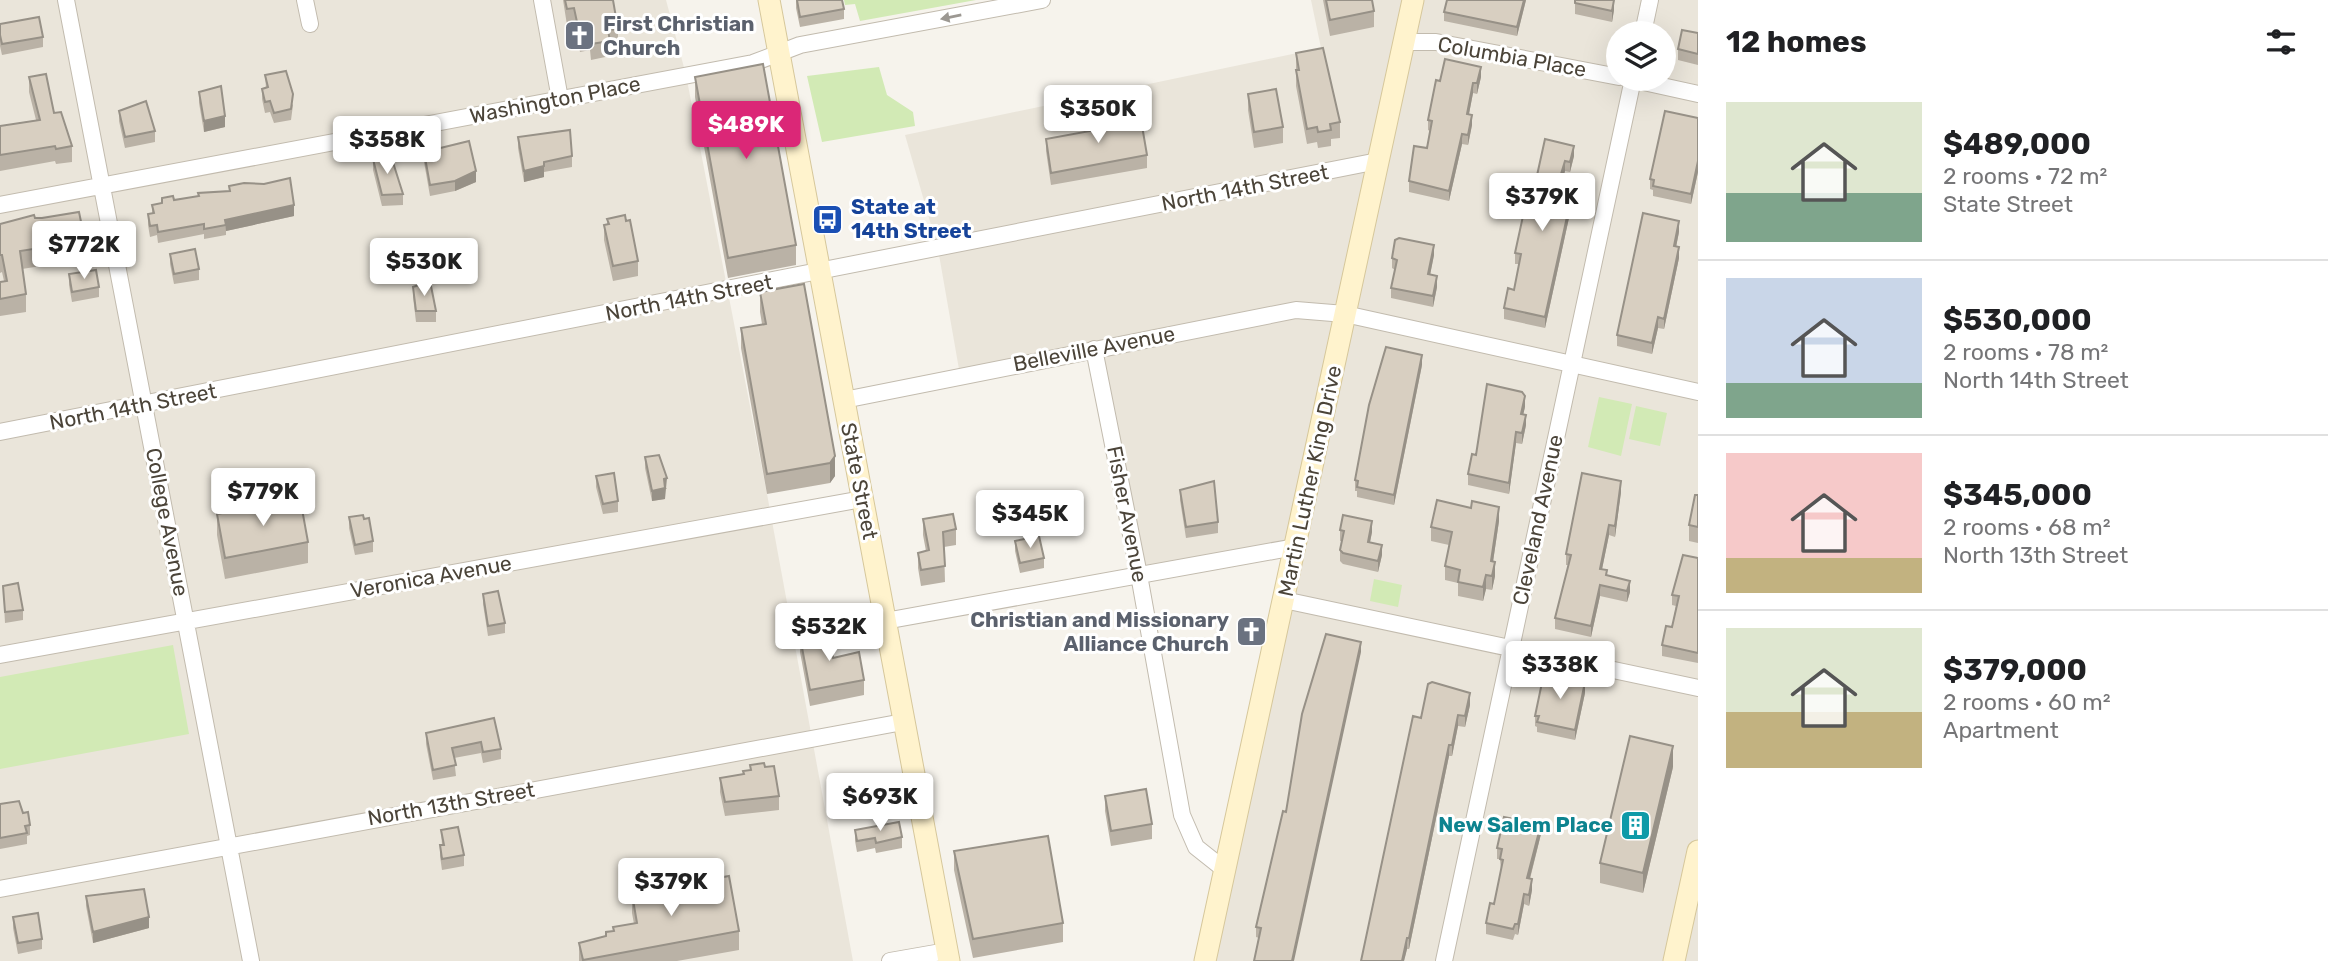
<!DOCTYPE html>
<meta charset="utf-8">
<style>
body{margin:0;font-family:Rubik,sans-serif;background:#f6f6f6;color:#202124;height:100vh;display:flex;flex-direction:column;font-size:26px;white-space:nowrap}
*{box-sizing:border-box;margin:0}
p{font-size:23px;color:#757577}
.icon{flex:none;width:38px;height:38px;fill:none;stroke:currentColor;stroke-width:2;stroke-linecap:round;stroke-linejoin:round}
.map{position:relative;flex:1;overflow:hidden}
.sheet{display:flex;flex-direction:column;background:#fff;width:630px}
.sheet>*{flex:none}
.buttons{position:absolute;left:1606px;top:21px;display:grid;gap:14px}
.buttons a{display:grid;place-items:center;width:70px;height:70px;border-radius:50%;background:#fff;box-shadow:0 7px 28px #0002;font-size:35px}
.price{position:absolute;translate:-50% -60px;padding:0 16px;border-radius:7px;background:#fff;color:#222;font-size:23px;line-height:46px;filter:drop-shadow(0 2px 4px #0008)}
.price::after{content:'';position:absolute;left:50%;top:42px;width:21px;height:16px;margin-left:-10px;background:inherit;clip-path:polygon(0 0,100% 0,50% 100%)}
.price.active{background:#db2777;color:#fff}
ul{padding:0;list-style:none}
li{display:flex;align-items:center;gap:21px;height:175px;padding:0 28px}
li+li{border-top:2px solid #e0e0e0}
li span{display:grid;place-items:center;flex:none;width:196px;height:140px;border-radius:0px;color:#555}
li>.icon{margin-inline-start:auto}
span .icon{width:84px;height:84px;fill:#fffc;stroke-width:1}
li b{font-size:30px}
h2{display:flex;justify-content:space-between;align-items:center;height:84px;padding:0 28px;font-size:30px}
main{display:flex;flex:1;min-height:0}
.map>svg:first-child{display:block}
.residential{fill:#eae5da;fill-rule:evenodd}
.green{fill:#d2eab5}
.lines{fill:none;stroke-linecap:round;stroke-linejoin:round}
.street-casing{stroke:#c2bbae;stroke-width:18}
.secondary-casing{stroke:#d6c79b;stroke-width:23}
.street{stroke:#fff;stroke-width:16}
.secondary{stroke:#fff3cd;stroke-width:21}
.wall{fill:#bab2a6}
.shaded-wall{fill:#979187}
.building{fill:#d8cfc1;stroke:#979187;stroke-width:2}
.oneway{fill:#9c9892}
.labels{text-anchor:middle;stroke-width:6;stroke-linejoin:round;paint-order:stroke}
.worship-label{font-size:21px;font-weight:bold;fill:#5b616d;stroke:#fff;text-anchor:start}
.street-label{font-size:21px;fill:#4b4439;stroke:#fff}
.transit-label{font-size:21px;font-weight:bold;fill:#164399;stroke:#fff;text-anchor:start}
.culture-label{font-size:21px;font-weight:bold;fill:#0d838f;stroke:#fff;text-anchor:end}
</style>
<main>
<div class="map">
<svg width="1698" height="961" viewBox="0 0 1698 961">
<rect width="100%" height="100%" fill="#f6f3ec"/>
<path class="residential" d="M0,0H666L686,75L767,494L853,961H0Z
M1311,0H1698V961H1205L1295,547L1139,575L1094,349L960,375L938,249L905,135L1321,48ZM1619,33H1664V79H1619Z"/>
<path class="green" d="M844,0H976L860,21L855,4L845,5Z
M879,67L887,95L913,112L915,126L822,142L807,76Z
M1599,397L1632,404L1621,456L1588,447Z
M1636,406L1667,413L1660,446L1629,439Z
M1374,579L1402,585L1398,607L1370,601Z
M173,645L189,734L0,769V677Z"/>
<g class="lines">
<defs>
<path id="street" d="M66,0L251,961
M305,0L310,24
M542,0L560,99
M1643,33L1650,0
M1404,42H1436L1619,77
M1630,79L1698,94
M0,205L753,63L800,45L1042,0
M1094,349L1139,575L1182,815L1196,847L1225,870
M844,400L1296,310L1345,314L1698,392
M0,432L1378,161
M1284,600L1698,688
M885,621L1295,547
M0,655L862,499
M0,889L903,722
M890,961L947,951
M1444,961L1633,79"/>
<path id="secondary" d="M769,0L949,961
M1205,961L1413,0
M1674,961L1698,851"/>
</defs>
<use href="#street" class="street-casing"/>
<use href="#secondary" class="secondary-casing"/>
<use href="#street" class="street"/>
<use href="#secondary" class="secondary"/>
</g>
<path class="wall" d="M563,0H613L618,29V44L610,46V56L591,60L590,50L580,52L574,24L567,25Z
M796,0L844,9V19L800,27L796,8Z
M1323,0H1372L1374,11V27L1330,36Z
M1447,0H1526L1517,36L1444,21V12Z
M1575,3L1614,10L1612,22L1575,14Z
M0,24L43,37V47L2,55L0,46Z
M1698,33V65L1678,60V49Z
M1296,53L1340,122V138L1331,139V146L1318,148L1317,142L1307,144L1296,86Z
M265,75L293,105L291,120L274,123L270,112L265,113L262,99V89L266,88Z
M29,77L54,113L72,146V162L56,164L55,161L0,171V126L36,120L29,92Z
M695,77L796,245V265L728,278L695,97Z
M1481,77L1477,94L1473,93L1469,114L1472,125L1468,145L1462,144L1449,201L1409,192V181L1427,148L1430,131L1428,130V120L1440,81Z
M199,92L225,127L204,132L199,103Z
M1248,94L1283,127V143L1254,148L1248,110Z
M119,111L155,131V142L125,148L119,121Z
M1698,118V172L1691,204L1653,196V190L1650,189V179Z
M1111,119L1147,155V168L1051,185L1046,151V139L1111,127Z
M518,137L572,156V167L544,172V177L524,182L518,148Z
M1574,146V156L1570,172L1565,171L1561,185L1569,193L1572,204L1545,328L1504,319V308L1514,290L1519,264H1515V253L1536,180Z
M424,152L476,182L455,191L430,196L424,162Z
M373,159L403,194V205L382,206L373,170Z
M229,186L294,216L226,231V235L204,239V234L158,243L157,235L150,237L148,225V214H152V205L162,203V198L174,200L229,191Z
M35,218L85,241V259L22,269L26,294V312L0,316V282L4,281L2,272L0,273V224Z
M607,219L638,261V276L613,281L604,240V225L607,224Z
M1679,232L1676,247L1679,258L1664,329L1658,328L1652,354L1617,346V335Z
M170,254L199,269V280L174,284L170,264Z
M1434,255L1430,275L1437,287L1433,307L1391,298V288L1395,270L1392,268V258Z
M69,274L99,287V297L72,302L69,285Z
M413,287L436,311V322H416L413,297Z
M760,292L835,476L830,483L767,494L741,348V328L762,324L760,312Z
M1422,365L1394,505L1357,497V491H1355V480Z
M1525,407L1523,414L1526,425L1522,444L1516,443L1509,494L1468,485V474L1476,455Z
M645,457L667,489H665V499L652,501L645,468Z
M596,476L618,501V512L603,514L596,487Z
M1180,490L1218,522V533L1186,538L1180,500Z
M1621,492L1615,537L1609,535L1602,569L1607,575L1630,592L1627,602L1600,596L1591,637L1555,629V618L1569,565H1566V554Z
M1698,495V543L1689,541V525Z
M217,514L308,542V563L225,579L217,535Z
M349,517L364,519L373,541V552L355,555L349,528Z
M923,519L956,529V545L944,547L945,582L921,586L918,568V553L926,551L923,535Z
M1499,521L1493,562L1495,576L1492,590L1486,589L1483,601L1458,596V583L1445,580V566L1449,545L1431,541V527Z
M1340,530L1372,532L1370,542L1382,555L1378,572L1343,564L1340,561V550L1342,541H1340Z
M1015,541L1044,558V568L1020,573L1015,551Z
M1698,558V663L1662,656V645L1672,627L1676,606L1672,605V595Z
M3,586L23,610V620L5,623Z
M483,594L505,623V633L488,636L483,604Z
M800,637L833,658L864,680V695L810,706L800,652Z
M1361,652L1259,938L1256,937V927L1286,812Z
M1585,693L1575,740L1537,732V727L1535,726V716Z
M1470,705L1465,727L1458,726L1452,756H1449L1409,949H1407L1404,961L1421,718Z
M494,718L501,749V759L483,763L481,753L454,758L456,776L433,780L426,744V733Z
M750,765L765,767L779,796V810L725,816L720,792V778L743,774L750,770Z
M1673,767L1643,893L1600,883V863Z
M1105,796L1152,824V839L1111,846L1105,811Z
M0,804L23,813L30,825V835L27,836V844L0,849Z
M441,830L464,855V866L442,870L440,856V845H442Z
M855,830L902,837V848L876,853L875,848L857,852L855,841Z
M1541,834L1530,879L1532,890L1529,906L1524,904L1518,935L1515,934L1513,940L1486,934V923L1494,904L1501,870L1500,859H1497V848Z
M954,851L1063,923V942L973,958L954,870Z
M632,894L739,931V950L677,961H579V943L606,937V932L613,931V927L634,924L632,913Z
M86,896L149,928L93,943L86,906Z
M13,917L42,939V949L18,954L13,928Z"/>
<path class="shaded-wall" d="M1524,0H1526L1517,36V27Z
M1614,0V10L1612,22V11Z
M1481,67V77L1477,94V83Z
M1473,83V93L1467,124V114Z
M1472,115V125L1468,145V135Z
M225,116V127L204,132V121Z
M1462,134V144L1449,201V191Z
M1574,146V156L1570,172V162Z
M1565,161V171L1558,195V184Z
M1698,161V172L1691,204V194Z
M544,166V177L524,182V171Z
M476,171V182L455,191V181Z
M1572,194V204L1545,328V317Z
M294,205V216L226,231L225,220Z
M1679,221V232L1674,257V246Z
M1434,245V255L1428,285V274Z
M1679,247V258L1664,329V319Z
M1437,276V287L1433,307V296Z
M1658,317V328L1652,354V343Z
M1422,355V365L1394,505V495Z
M1525,396V407L1521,424V414Z
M1526,415V425L1522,444V433Z
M1516,432V443L1509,494V483Z
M835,456V476L830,483V463Z
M667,478L665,499L652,501V491L664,479Z
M1621,481V492L1615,537V526Z
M1499,507V521L1491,575V561Z
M1372,521V532L1368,552V542Z
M1609,525V535L1600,579V569Z
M1382,545V555L1378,572V561Z
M1495,562V576L1492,590V576Z
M1486,575V589L1483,601V587Z
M1630,581V592L1627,602V591Z
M1600,585V596L1591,637V626Z
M1361,642V652L1294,961H1292Z
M1585,682V693L1575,740V730Z
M1470,693V705L1465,727V716Z
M1458,715V726L1452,756V745Z
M1449,745V756L1409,949V938Z
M1673,746V767L1643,893V873Z
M1541,824V834L1527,889V878Z
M1532,879V890L1529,906V895Z
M1524,894V904L1518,935V924Z
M149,917V928L93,943V932Z
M1407,938V949L1404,961H1402Z"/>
<path class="building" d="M565,0H613L618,29L608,30L610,41L591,44L590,34L580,36L574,8L567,9Z
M797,0H842L844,9L800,17Z
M1326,0H1372L1374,11L1330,20Z
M1447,0H1524L1517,27L1444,12Z
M1575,0H1614L1612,11L1575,3Z
M39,17L43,37L2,44L0,35V24Z
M1682,30L1698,33V54L1678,49Z
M1323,48L1340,122L1330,124L1331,130L1318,132L1317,127L1307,129L1296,70H1299L1296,53Z
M1445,59L1481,67L1477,83H1473L1467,114L1472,115L1468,135L1462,134L1449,191L1409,181L1414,146L1427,148L1432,121L1428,120L1436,80L1440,81Z
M763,64L796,245L728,258L695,77Z
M286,71L293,94L291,109L274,113L270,101L265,102L262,89L268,87L265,75Z
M46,74L54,113L61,112L72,146L56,149L55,146L0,155V126L40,120L29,77Z
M221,86L225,116L204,121L199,92Z
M1276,89L1283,127L1254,132L1248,94Z
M146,101L155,131L125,137L119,111Z
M1665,111L1698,118V161L1691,194L1653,186L1654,180L1650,179Z
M1140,114L1147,155L1051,173L1046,139L1112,127L1111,119Z
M570,130L572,156L544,162V166L524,171L518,137Z
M1545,139L1574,146L1570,162L1565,161L1558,184L1569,187L1568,193L1572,194L1545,317L1504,308L1508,288L1514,290L1521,254L1515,253L1531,179L1536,180Z
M469,141L476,171L455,181L430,185L424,152Z
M391,156L403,194L382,195L373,159Z
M290,178L294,205L225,220L226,225L204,229V224L158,232L157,225L150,226L148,214L154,213L152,205L162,203V198L173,196L174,200L199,196L198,193L230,191L229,186L244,183L264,184Z
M79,212L85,241L20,251L26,294L0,299V282L7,281L2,255H0V224L34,215L35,218H42Z
M1643,213L1679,221L1674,246L1679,247L1664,319L1658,317L1652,343L1617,335Z
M625,215L626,221L630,220L638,261L613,266L604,225L609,224L607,219Z
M1399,238L1434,245L1428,274L1437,276L1433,296L1391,288L1397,260L1392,258L1395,240Z
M195,249L199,269L174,274L170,254Z
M96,270L99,287L72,292L69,274Z
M430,281L436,311H416L413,287Z
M804,284L835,456L830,463L767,474L741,328L766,324L760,292Z
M1386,347L1422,355L1394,495L1357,487L1358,481L1355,480L1369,405Z
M1487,384L1522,392L1525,396L1521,414L1526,415L1522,433L1516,432L1509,483L1468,474L1472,454L1476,455Z
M659,455L667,478L664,479L665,488L652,491L645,457Z
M614,473L618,501L603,504L596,476Z
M1582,473L1621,481L1615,526L1609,525L1600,569L1607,570L1606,575L1630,581L1627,591L1600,585L1591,626L1555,618L1571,555L1566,554Z
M1214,481L1218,522L1186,527L1180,490Z
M1695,495H1698V527L1689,525Z
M300,498L308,542L225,558L217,514Z
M1437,500L1471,508L1472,501L1499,507L1491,561L1495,562L1492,576L1486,575L1483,587L1458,582L1460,570L1445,566L1452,532L1431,527Z
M953,514L956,529L943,532L945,566L921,570L918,553L929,550L923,519Z
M363,515L364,519L369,518L373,541L355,545L349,517Z
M1343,515L1372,521L1368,542L1382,545L1378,561L1343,553L1340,550L1344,531L1340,530Z
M1039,536L1044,558L1020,563L1015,541Z
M1683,555L1698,558V653L1662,645L1666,626L1672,627L1679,596L1672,595Z
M18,583L23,610L5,612L3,586Z
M498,591L505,623L488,626L483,594Z
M828,631L833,658L859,652L864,680L810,690L800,637Z
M1326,634L1361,642L1292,961H1254L1261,928L1256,927L1283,811L1286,812L1302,714Z
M1544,673L1585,682L1575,730L1537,722L1539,716H1535Z
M1432,682L1470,693L1465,716L1458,715L1452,745H1449L1409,938H1407L1402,961H1361L1413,716L1421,718L1428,684Z
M494,718L501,749L483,752L481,742L452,748L456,765L433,770L426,733Z
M1630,736L1673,746L1643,873L1600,863Z
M764,763L765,767L774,766L779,796L725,802L720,778L744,774L743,771L751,770L750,765Z
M1146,789L1152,824L1111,831L1105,796Z
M19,801L23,813L28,812L30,825L25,826L27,833L0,838V804Z
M1504,817L1541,824L1527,878L1532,879L1529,895L1524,894L1518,924H1515L1513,929L1486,923L1490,903L1494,904L1503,860L1500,859L1502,849L1497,848Z
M899,822L902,837L876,843L875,838L857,841L855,830Z
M458,827L464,855L442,859L440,845H444L441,830Z
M1048,836L1063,923L973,939L954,851Z
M729,876L739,931L583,960L579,943L606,936V932L614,931L613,927L637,923L632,894Z
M144,889L149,917L93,932L86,896Z
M38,913L42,939L18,943L13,917Z"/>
<defs><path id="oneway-solid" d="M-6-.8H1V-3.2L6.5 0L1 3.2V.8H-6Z" transform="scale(1.75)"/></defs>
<use class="oneway" href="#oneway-solid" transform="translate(951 17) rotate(169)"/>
<defs>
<symbol id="church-square" viewBox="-11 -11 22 22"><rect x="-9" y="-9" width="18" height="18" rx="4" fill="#6b7280" stroke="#fff"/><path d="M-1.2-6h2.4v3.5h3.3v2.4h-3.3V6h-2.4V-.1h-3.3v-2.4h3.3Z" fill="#fff"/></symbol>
<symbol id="bus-square" viewBox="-11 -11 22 22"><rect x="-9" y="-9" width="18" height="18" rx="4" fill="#1a4fb4" stroke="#fff"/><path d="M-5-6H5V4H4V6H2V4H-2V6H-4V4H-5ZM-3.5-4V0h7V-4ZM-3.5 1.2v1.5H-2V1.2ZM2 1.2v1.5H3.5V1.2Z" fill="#fff"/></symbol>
<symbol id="building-square" viewBox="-11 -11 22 22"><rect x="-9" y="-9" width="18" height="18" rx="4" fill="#0f9aa8" stroke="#fff"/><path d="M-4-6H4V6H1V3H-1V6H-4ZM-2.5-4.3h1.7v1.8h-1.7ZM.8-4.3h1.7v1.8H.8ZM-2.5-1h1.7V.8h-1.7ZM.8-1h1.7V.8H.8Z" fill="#fff"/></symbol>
</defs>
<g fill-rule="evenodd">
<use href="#church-square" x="562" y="18" width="35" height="35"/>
<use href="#bus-square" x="810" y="202" width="35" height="35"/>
<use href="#church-square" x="1234" y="614" width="35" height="35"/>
<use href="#building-square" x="1618" y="808" width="35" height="35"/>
</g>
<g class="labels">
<g class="worship-label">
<text x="603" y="31">First Christian<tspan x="603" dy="24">Church</tspan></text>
<text x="1229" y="627" text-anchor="end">Christian and Missionary<tspan x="1229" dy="24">Alliance Church</tspan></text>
</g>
<g class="street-label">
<text transform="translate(1512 57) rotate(10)" y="7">Columbia Place</text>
<text transform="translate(555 100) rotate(-11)" y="7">Washington Place</text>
<text transform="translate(1245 188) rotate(-11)" y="7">North 14th Street</text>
<text transform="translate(689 298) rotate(-11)" y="7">North 14th Street</text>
<text transform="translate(1094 349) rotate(-11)" y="7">Belleville Avenue</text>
<text transform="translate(133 407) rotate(-11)" y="7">North 14th Street</text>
<text transform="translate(859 481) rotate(79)" y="7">State Street</text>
<text transform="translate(1310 481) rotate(-78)" y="7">Martin Luther King Drive</text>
<text transform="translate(1127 514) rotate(79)" y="7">Fisher Avenue</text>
<text transform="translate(1538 520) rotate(-78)" y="7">Cleveland Avenue</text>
<text transform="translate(167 522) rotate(79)" y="7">College Avenue</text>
<text transform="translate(431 577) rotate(-10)" y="7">Veronica Avenue</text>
<text transform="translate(451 804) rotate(-10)" y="7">North 13th Street</text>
</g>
<g class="transit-label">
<text x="851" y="214">State at<tspan x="851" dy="24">14th Street</tspan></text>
</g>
<g class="culture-label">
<text x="1613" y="832">New Salem Place</text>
</g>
</g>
</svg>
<div class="buttons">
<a><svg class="icon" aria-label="layers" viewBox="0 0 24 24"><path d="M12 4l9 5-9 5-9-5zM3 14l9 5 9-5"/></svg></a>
</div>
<b class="price" style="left:1098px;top:145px">$350K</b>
<b class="price active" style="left:746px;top:161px">$489K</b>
<b class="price" style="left:387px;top:176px">$358K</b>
<b class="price" style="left:1542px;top:233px">$379K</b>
<b class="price" style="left:84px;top:281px">$772K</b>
<b class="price" style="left:424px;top:298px">$530K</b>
<b class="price" style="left:263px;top:528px">$779K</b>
<b class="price" style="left:1030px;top:550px">$345K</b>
<b class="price" style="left:829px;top:663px">$532K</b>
<b class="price" style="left:1560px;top:701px">$338K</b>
<b class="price" style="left:880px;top:833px">$693K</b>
<b class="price" style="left:671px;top:918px">$379K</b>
</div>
<section class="sheet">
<h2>12 homes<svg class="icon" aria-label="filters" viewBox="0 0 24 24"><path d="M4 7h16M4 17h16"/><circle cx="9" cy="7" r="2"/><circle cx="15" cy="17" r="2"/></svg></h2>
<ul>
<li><span style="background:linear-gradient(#dfe7d0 65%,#7fa58c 0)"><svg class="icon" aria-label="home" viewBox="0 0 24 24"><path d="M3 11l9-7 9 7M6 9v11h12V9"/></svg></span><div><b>$489,000</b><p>2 rooms · 72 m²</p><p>State Street</p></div></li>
<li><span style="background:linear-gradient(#c9d6e8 75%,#7fa58c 0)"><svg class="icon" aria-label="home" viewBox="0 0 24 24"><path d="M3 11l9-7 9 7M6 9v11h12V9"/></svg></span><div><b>$530,000</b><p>2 rooms · 78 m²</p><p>North 14th Street</p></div></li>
<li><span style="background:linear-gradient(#f6c9c9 75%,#c2b280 0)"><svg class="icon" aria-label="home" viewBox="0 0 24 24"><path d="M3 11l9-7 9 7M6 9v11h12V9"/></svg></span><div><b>$345,000</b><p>2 rooms · 68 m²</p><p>North 13th Street</p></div></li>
<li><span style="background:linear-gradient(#dfe7d0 60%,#c2b280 0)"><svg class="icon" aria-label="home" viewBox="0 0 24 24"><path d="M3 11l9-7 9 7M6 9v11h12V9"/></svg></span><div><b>$379,000</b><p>2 rooms · 60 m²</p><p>Apartment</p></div></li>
</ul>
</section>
</main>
